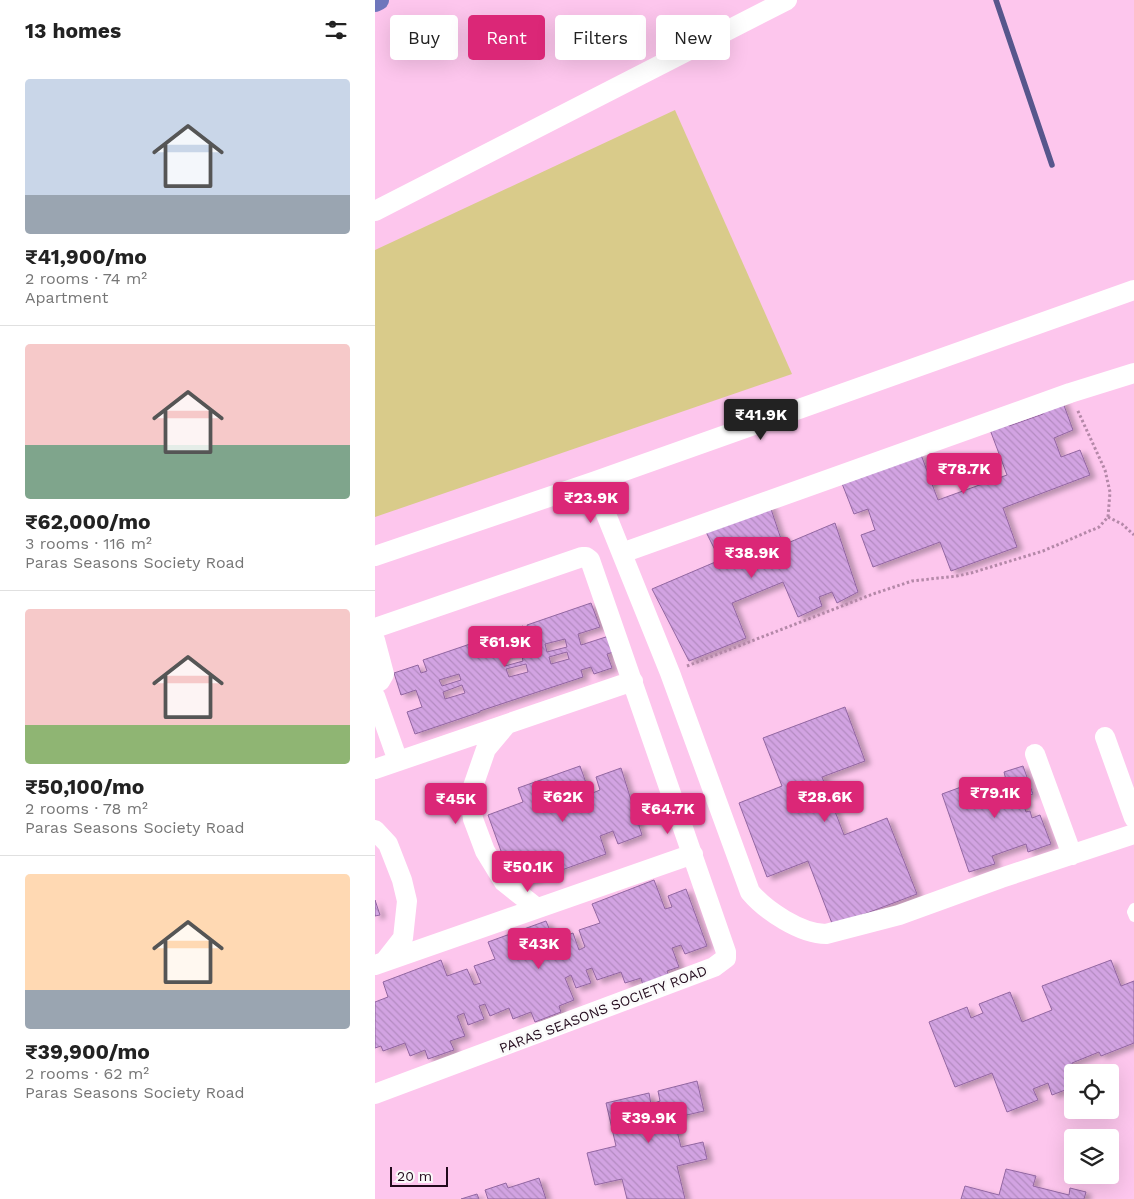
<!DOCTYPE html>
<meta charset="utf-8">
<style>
body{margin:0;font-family:"Work Sans",sans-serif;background:#f2f2f2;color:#222;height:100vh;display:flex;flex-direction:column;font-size:19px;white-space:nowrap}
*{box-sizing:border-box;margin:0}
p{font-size:16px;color:#767676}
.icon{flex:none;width:28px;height:28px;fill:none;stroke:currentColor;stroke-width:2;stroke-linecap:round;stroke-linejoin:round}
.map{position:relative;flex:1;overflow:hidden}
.panel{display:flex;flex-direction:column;background:#fff;width:375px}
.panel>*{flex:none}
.hud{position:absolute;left:15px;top:15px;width:475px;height:45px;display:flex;gap:10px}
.tools{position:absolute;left:689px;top:1064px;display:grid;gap:10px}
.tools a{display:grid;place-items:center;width:55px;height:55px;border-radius:5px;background:#fff;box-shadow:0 5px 20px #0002;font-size:25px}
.scale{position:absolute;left:15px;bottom:12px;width:58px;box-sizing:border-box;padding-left:5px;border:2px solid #220a1c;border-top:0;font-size:14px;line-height:18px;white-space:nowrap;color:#220a1c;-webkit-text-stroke:4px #fafafa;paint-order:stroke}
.price{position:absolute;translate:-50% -42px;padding:0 11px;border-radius:5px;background:#db2777;color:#fff;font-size:16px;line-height:32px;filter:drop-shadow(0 1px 2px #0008)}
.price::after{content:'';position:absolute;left:50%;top:30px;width:15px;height:11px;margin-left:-8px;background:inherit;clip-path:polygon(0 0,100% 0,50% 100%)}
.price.current{background:#222;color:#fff}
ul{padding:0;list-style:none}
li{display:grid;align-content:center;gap:10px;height:265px;padding:0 25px}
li+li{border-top:1px solid #e0e0e0}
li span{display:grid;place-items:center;height:155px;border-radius:5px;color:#555}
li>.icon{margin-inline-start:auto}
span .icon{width:90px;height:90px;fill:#fffc;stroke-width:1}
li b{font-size:21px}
h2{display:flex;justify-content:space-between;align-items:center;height:60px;padding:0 25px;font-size:21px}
.tag{padding:0 18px;border-radius:5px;background:#fff;box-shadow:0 5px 20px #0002;font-size:18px;line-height:45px}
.tag.current{background:#db2777;color:#fff}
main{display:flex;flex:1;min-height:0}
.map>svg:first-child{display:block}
.park{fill:#d9cb8a}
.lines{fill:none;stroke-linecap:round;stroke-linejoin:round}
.stream{stroke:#57568c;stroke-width:5.5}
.canal{stroke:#6e76bc;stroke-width:20}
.building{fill:url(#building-back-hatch);stroke:#9266a1;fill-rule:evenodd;filter:url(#shadow)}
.path{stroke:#b488a8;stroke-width:3;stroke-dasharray:2.5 2.5;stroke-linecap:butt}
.lane{stroke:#fff;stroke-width:10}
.street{stroke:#fff;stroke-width:20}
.labels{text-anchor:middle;stroke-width:5;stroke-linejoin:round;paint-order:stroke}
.street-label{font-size:14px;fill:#220a1c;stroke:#fafafa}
</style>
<main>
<section class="panel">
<h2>13 homes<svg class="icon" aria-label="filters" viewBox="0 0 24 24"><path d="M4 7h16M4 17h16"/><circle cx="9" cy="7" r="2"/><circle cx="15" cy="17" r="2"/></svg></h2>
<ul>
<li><span style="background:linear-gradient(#c9d6e8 75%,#9aa5b1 0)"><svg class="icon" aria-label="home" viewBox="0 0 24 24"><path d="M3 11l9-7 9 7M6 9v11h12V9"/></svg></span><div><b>₹41,900/mo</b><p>2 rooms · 74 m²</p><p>Apartment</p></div></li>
<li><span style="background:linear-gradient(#f6c9c9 65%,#7fa58c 0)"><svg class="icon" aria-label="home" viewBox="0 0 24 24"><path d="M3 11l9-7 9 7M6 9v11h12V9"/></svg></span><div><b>₹62,000/mo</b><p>3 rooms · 116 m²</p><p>Paras Seasons Society Road</p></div></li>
<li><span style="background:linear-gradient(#f6c9c9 75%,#8fb573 0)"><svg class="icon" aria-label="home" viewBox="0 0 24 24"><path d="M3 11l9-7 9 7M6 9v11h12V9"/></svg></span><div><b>₹50,100/mo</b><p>2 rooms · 78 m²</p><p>Paras Seasons Society Road</p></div></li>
<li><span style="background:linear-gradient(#ffd9b3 75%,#9aa5b1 0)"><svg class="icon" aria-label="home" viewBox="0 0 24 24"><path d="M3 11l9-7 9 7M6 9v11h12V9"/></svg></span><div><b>₹39,900/mo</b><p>2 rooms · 62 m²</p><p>Paras Seasons Society Road</p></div></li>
</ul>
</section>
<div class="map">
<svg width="759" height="1199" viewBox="0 0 759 1199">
<defs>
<pattern id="building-back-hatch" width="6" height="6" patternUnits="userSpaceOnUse" patternTransform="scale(1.25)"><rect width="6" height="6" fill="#d2a3e2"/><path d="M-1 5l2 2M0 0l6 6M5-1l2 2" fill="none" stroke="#b48bc1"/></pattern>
<filter id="shadow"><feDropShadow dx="5.5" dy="3" stdDeviation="2.5" flood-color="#0004"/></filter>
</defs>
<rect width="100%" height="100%" fill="#fdc6ed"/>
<path class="park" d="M300,110L417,374L0,517V250Z"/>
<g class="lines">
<path class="stream" d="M621,0L677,165"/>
<path class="canal" d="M0,2L4,0"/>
</g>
<path class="building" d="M687,400L698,430L679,438L686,457L705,450L715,475L628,508L642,547L576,571L565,542L498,567L486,535L500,530L493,509L479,514L466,481L545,452L563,500L632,475L614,427L632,420L634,426L668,414L666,407Z
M394,503L408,545L460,523L483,592L462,603L457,592L444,597L447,606L423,617L408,582L357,603L371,638L314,661L277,589L345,560L330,530Z
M216,603L225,627L203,634L206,645L237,635L242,651L232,654L237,668L219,674L216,667L206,670L208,677L105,711V712L40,734L32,712L47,707L41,690L26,695L19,673L43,665L46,673L52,671L48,660L148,626L152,639L156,638L152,625ZM190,639L192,647L172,652L170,644ZM146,652L148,661L130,666L128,657ZM192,652L194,659L176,664L174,657ZM151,664L153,672L134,677L131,669ZM84,674L86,680L67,686L64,680ZM87,685L90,693L70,699L68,692Z
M470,707L490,761L447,777L469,835L512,818L542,894L458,926L433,861L392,877L364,803L407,786L388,738Z
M205,766L215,794L225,790L221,777L246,768L267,835L243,844L238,831L225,836L231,854L173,875L165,855L156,859L163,878L139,887L113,815L148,802L143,788Z
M648,766L658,794L650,797L653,805L649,806L651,812L655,811L657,818L665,815L676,844L653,852L651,844L617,856L620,864L594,872L567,794L597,783L600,791L631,780L629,772Z
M279,880L290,909L297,907L293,896L311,889L332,946L310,954L306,945L297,948L304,967L292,971L294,976L268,986L266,978L250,983L246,972L222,980L217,968L211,970L216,983L201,988L196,975L190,978L199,1000L184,1006L186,1012L160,1022L156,1012L138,1019L134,1008L115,1016L110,1004L104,1006L109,1019L93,1025L89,1013L82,1016L90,1036L75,1041L79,1050L53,1059L50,1050L35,1056L30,1043L8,1051L6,1046L0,1048V1002L13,997L8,982L66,960L72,976L92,969L99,985L106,983L99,966L120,959L113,942L171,921L179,940L198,933L204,950L210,947L204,930L225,923L217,904Z
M0,900L5,915L0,916Z
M736,960L746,986L759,981V1043L726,1056L724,1052L697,1063L700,1072H698V1087L677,1095L673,1083L658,1089L663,1100L632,1112L617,1073L580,1087L554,1022L592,1007L596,1018L608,1013L604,1004L635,992L647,1022L677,1010L667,986Z
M322,1081L329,1111L299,1118L306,1147L328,1142L332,1159L302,1166L310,1199H252L247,1179L220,1185L212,1153L241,1146L231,1103L274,1093L276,1104L285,1101L283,1091Z
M631,1169L661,1176L658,1186L694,1195L695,1188L711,1192L709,1199H586L590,1186L624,1195Z
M164,1178L171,1199H113L110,1190L131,1183L133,1188Z
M102,1194L104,1199H86Z"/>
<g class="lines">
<path class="path" d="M733,517L747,524L759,535
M312,666L498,594L537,581L582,576L596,573L668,551L724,527L733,517L735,492L730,470L702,409"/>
<path class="lane" d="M759,908L757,912L759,917"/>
<path class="street" d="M0,211L412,0
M218,482L295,673L375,892C391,911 426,934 451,934L524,915L626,878L759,834
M247,553L695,393L759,373
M0,556L218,482L759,290
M0,628L207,557H211L215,560L351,952V958L339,967L0,1094
M0,640L9,674L5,681L0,684
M0,696L23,761
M132,724L111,749L95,795L98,819L110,851L129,882L162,908
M730,737L759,818
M660,754L697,855
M0,769L258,681
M0,830L13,844L27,880L32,901L28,938L10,961
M0,965L318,854"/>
</g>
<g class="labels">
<g class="street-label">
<text transform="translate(228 1009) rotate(-21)" y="5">PARAS SEASONS SOCIETY ROAD</text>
</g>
</g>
</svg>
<div class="tools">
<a><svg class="icon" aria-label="locate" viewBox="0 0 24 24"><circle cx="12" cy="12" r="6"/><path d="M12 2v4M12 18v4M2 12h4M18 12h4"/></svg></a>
<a><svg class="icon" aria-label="layers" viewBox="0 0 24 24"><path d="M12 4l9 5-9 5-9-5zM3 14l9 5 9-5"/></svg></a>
</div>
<div class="scale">20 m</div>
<b class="price current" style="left:386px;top:441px">₹41.9K</b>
<b class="price" style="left:589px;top:495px">₹78.7K</b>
<b class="price" style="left:216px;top:524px">₹23.9K</b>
<b class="price" style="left:377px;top:579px">₹38.9K</b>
<b class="price" style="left:130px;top:668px">₹61.9K</b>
<b class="price" style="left:620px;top:819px">₹79.1K</b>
<b class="price" style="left:188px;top:823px">₹62K</b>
<b class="price" style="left:450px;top:823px">₹28.6K</b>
<b class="price" style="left:81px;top:825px">₹45K</b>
<b class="price" style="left:293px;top:835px">₹64.7K</b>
<b class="price" style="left:153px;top:893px">₹50.1K</b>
<b class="price" style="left:164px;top:970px">₹43K</b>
<b class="price" style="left:274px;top:1144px">₹39.9K</b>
<div class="hud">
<a class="tag">Buy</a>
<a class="tag current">Rent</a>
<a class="tag">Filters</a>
<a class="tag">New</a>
</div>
</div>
</main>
